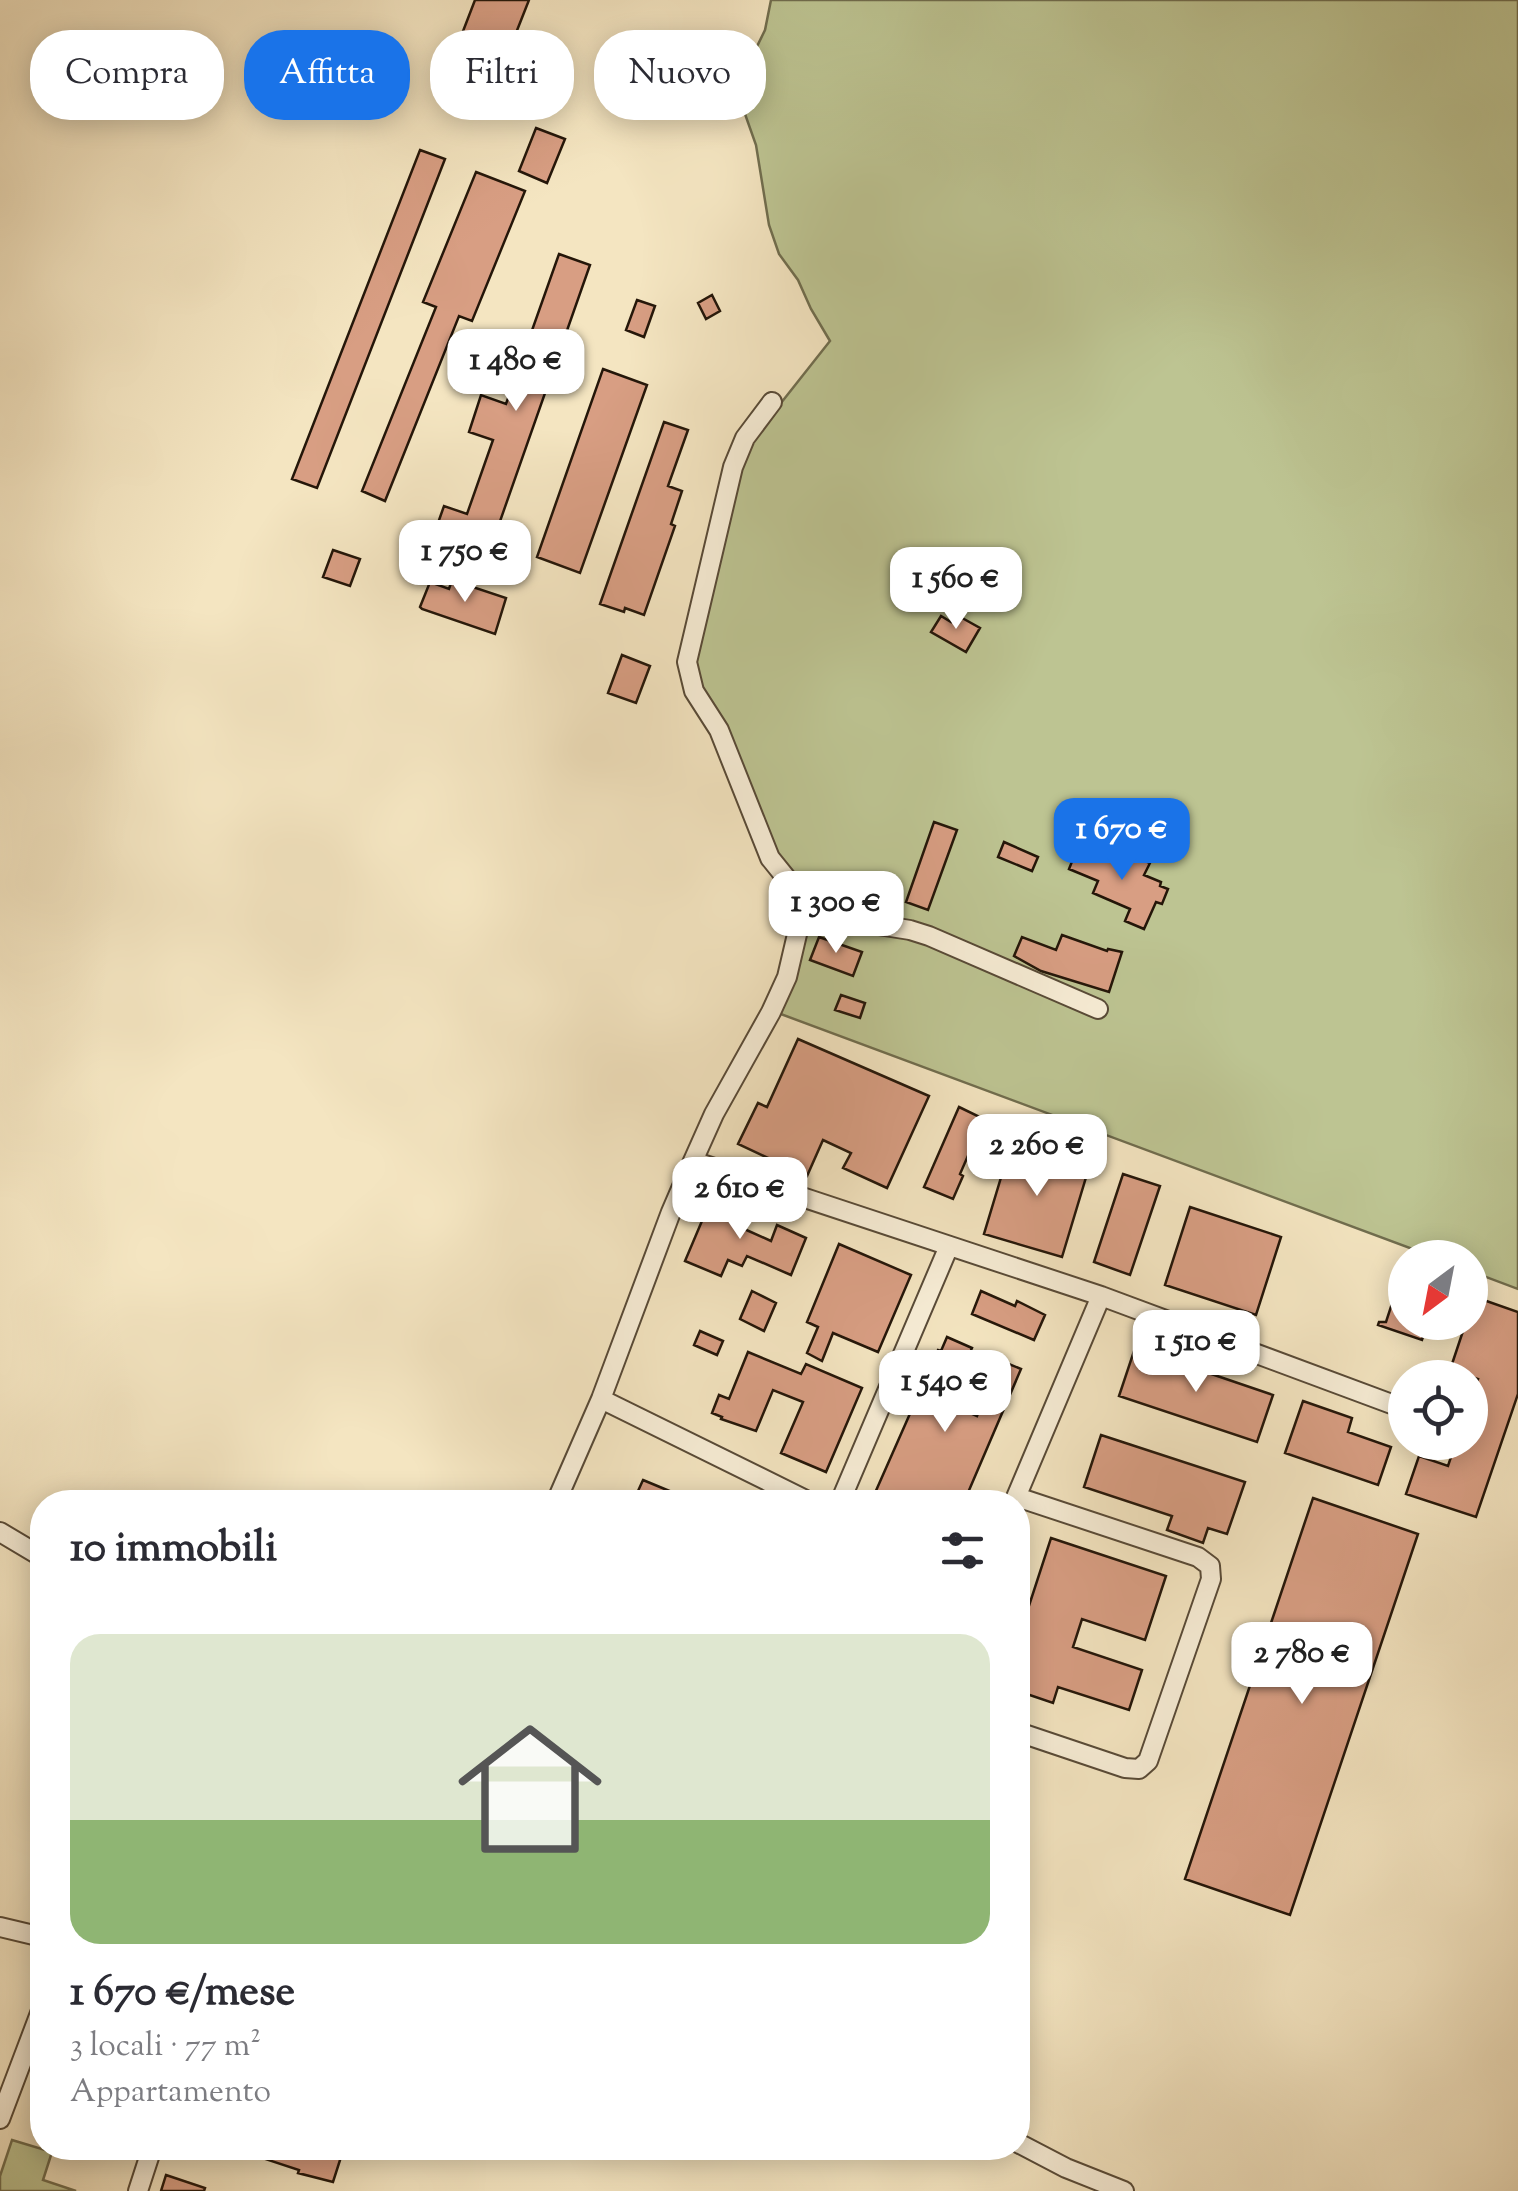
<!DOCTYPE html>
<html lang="it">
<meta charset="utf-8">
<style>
body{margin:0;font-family:"Sorts Mill Goudy",serif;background:#f7f7f7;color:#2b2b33;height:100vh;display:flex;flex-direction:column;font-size:38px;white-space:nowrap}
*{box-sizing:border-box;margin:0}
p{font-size:32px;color:#7c7c81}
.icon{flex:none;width:55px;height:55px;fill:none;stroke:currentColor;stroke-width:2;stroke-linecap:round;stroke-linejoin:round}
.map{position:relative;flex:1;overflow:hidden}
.sheet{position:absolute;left:30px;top:1490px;width:1000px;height:670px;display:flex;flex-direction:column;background:#fff;border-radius:40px;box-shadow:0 5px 25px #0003}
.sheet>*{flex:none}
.banner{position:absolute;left:30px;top:30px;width:1000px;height:90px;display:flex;gap:20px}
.needle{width:65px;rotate:212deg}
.buttons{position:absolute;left:1388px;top:1240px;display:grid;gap:20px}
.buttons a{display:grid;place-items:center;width:100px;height:100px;border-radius:50%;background:#fff;box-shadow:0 5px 25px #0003;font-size:50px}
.price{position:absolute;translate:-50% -85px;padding:0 22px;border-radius:20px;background:#fff;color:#222;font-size:32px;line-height:65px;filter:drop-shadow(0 2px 5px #0008)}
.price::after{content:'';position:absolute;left:50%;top:60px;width:30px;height:22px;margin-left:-15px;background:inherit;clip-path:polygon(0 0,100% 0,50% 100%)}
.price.active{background:#1a73e8;color:#fff}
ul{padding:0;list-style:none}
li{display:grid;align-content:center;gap:20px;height:530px;padding:0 40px}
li+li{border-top:2px solid #e1e1e2}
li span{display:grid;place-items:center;height:310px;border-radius:30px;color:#555}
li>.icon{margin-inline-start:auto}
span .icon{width:180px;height:180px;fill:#fffc;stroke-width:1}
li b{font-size:42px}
h2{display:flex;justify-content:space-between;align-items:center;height:120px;padding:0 40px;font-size:42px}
.tag{padding:0 35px;border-radius:40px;background:#fff;box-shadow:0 5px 25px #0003;font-size:35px;line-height:90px}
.tag.active{background:#1a73e8;color:#fff}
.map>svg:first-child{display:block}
.green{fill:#bdc492;stroke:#706d4e;stroke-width:2.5}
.building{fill:#d89e83;stroke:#241609;stroke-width:2.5}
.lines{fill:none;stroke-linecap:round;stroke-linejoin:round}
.minor-casing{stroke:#584a37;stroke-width:22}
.minor{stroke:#f8eed7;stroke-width:18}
</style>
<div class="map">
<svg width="1518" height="2191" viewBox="0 0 1518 2191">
<rect width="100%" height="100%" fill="#f4e5c1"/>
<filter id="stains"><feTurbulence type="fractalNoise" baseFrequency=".002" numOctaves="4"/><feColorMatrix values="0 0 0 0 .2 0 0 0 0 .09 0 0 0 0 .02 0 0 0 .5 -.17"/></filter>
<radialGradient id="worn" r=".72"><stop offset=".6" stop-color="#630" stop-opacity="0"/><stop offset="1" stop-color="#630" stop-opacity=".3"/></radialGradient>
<path class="green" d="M771,0H1518V1289L1470,1271V1258L1434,1257L778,1013L809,917L775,854L700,689L693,663L738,471L751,441L830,341L811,309L798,280L779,254L769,225L756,145L739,97L741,79L765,30Z
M12,2140L52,2152L43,2180L76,2191H0V2176Z"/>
<path class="building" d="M475,0H529L486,109L440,91Z
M536,128L565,139L547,183L519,171Z
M420,150L445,159L317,488L292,479Z
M476,172L525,191L472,321L459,316L385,501L362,491L436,307L423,302Z
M559,254L590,265L485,564L454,553L461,531L438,523L444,506L467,514L493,440L469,432L481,395L506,404Z
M712,295L720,311L706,319L698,303Z
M637,300L655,306L644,337L626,330Z
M603,369L647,385L580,573L537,557Z
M664,422L688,430L668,486L682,491L671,524L675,526L644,615L625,608L624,612L600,604Z
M333,550L360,559L350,586L323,577Z
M430,582L449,589L451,583L463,587L464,584L506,598L495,634L422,609L420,607Z
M955,614L980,628L966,652L931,632L941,616L951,622Z
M622,655L650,666L636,703L608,693Z
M934,822L957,830L928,910L906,902Z
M1004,842L1038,857L1032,871L998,857Z
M1111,847L1150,863L1144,875L1161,882L1160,886L1168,889L1162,904L1156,902L1144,929L1125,921L1130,909L1093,893L1098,881L1069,869L1077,849L1106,860Z
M1062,935L1107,951L1108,949L1122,952L1109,992L1041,971L1014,956L1022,937L1056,950Z
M819,937L862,952L853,976L810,960Z
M841,995L865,1003L860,1018L835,1010Z
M798,1039L929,1096L887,1188L843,1168L851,1153L823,1140L807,1176L738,1144L758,1103L767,1107Z
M959,1107L984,1119L960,1174L963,1176L953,1199L924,1187Z
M1012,1141L1090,1164L1062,1257L984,1234Z
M1123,1174L1160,1186L1130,1275L1094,1262Z
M721,1194L737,1199L732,1212L746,1218L742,1228L771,1241L777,1225L806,1238L791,1275L747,1256L742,1266L728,1260L721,1276L685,1261L710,1202L716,1205Z
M1190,1207L1281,1237L1256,1315L1165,1285Z
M839,1244L911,1275L878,1352L833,1333L822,1361L807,1353L818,1327L807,1322Z
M1402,1273H1405V1322H1428L1422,1340L1378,1325L1379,1322H1386Z
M752,1291L776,1303L764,1331L740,1319Z
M981,1291L1015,1306L1017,1301L1045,1315L1034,1340L972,1314Z
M1475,1297L1518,1312V1394L1476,1517L1406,1494L1419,1456L1448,1466L1456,1442H1470V1401L1478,1379L1450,1370L1466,1322H1470V1311Z
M700,1331L723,1341L717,1355L694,1345Z
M947,1337L972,1348L948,1403L977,1416L999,1360L1021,1369L964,1502H871L920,1391L922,1392L935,1364L932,1363L938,1350L941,1351Z
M1135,1348L1273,1395L1257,1442L1119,1396Z
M748,1352L801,1374L806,1364L862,1388L826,1472L781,1453L803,1402L773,1390L756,1431L721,1419L722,1417L712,1413L719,1395L729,1399Z
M1303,1401L1352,1418L1348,1432L1391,1447L1378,1485L1285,1453Z
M1101,1435L1245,1482L1227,1534L1208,1528L1203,1543L1167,1530L1172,1516L1084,1487Z
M643,1480L696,1502H633Z
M1313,1498L1418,1534L1290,1915L1185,1879Z
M1051,1538L1166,1576L1145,1640L1082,1619L1073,1647L1142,1670L1129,1710L1058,1687L1053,1703L1018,1691V1622L1020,1613L1026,1615Z
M238,2148H317L341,2157L333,2182L298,2173L299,2170L238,2150Z
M166,2175L205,2188L204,2191H161Z"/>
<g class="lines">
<defs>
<path id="minor" d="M802,913L910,930L929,936L1098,1009
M693,1161L1101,1296L1405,1409
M601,1399L810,1502
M1017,1497L1198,1557L1210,1566L1211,1579L1148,1761L1139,1769L1125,1768L1018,1732
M556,1502L601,1399L671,1212L693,1161L714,1114L771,1012L787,977L802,913L799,894L770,858L719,730L694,691L687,662L733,467L745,438L772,402
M840,1502L949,1246
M1014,1502L1101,1296
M0,1532L42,1557
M0,1927L42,1937
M0,2119L42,2008
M1018,2143L1066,2168L1124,2191
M138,2191L152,2148"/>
</defs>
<use href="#minor" class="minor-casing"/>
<use href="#minor" class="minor"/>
</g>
<rect width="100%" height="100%" filter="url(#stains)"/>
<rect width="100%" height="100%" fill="url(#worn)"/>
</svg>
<div class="buttons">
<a><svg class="needle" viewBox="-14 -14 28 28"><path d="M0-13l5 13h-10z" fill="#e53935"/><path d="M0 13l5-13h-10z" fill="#7c7c81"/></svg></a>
<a><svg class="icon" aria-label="locate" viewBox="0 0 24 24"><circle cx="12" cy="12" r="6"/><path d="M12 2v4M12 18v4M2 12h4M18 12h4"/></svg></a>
</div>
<b class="price" style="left:516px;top:414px">1 480 €</b>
<b class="price" style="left:465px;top:605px">1 750 €</b>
<b class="price" style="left:956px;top:632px">1 560 €</b>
<b class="price active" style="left:1122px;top:883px">1 670 €</b>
<b class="price" style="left:836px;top:956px">1 300 €</b>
<b class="price" style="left:1037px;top:1199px">2 260 €</b>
<b class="price" style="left:740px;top:1242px">2 610 €</b>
<b class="price" style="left:1196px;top:1395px">1 510 €</b>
<b class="price" style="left:945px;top:1435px">1 540 €</b>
<b class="price" style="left:1302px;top:1707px">2 780 €</b>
<div class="banner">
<a class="tag">Compra</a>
<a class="tag active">Affitta</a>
<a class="tag">Filtri</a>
<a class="tag">Nuovo</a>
</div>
<section class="sheet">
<h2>10 immobili<svg class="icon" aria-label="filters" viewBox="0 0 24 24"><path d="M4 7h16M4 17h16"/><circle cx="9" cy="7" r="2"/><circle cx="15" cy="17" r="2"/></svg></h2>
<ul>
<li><span style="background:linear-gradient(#dfe7d0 60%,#8fb573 0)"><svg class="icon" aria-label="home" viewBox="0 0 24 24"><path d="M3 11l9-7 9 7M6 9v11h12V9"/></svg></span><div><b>1 670 €/mese</b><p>3 locali · 77 m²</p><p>Appartamento</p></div></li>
</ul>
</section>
</div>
